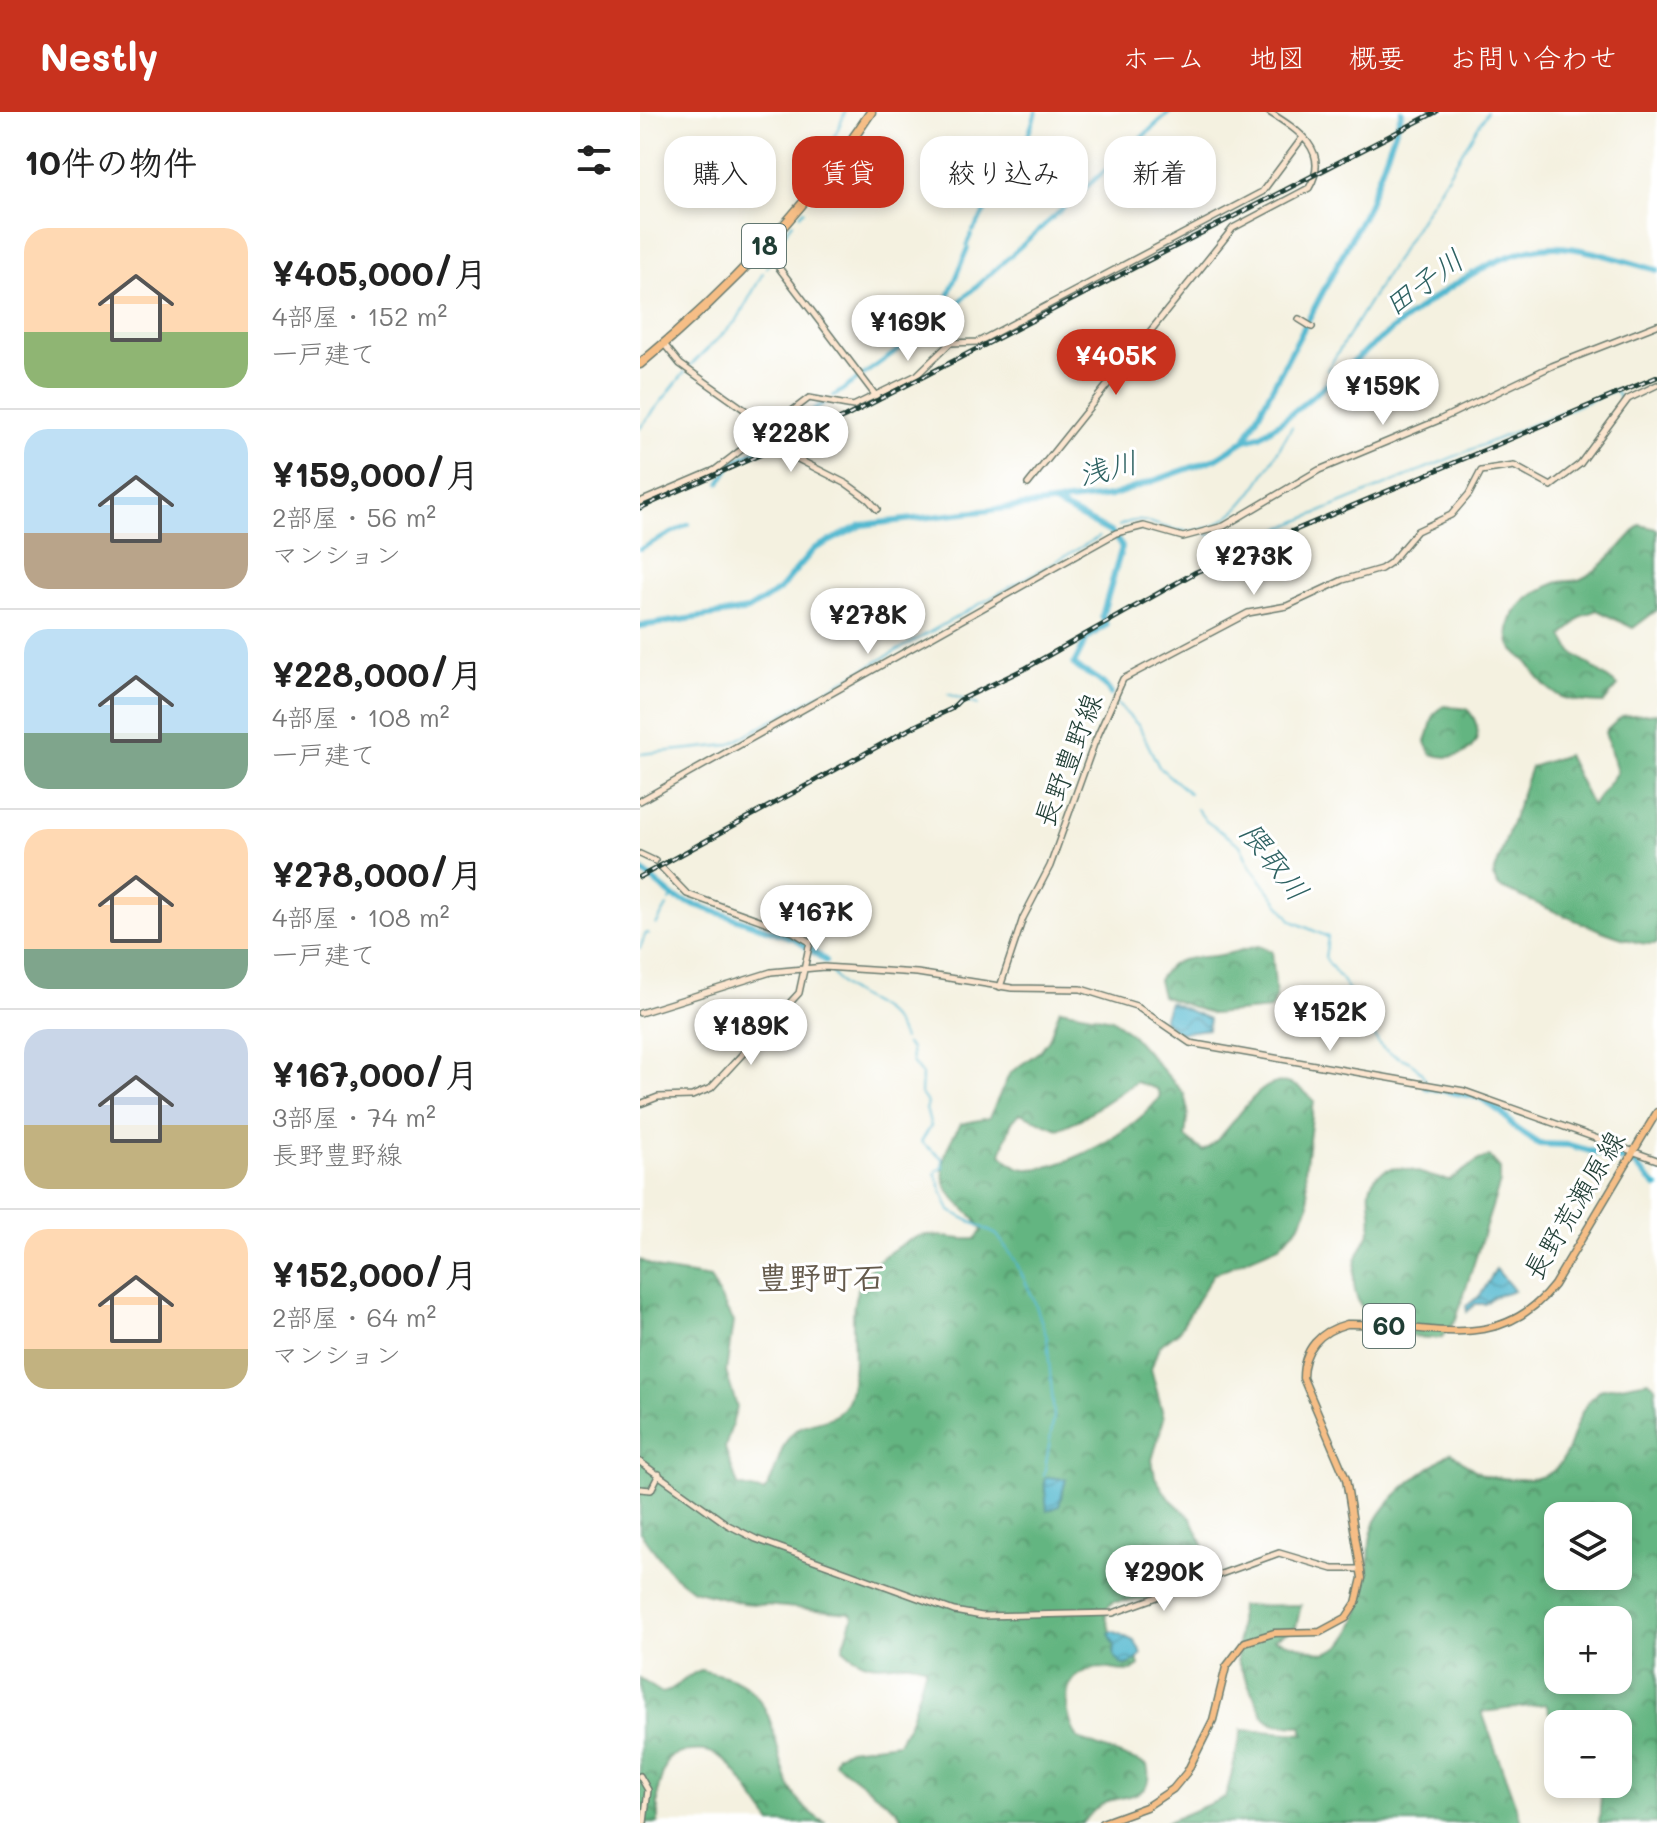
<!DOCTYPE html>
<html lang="ja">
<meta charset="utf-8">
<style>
body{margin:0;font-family:Mali,"Klee One",sans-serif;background:#f6f6f6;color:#222;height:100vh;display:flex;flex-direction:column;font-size:30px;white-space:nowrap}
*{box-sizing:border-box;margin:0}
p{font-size:26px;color:#767676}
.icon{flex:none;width:44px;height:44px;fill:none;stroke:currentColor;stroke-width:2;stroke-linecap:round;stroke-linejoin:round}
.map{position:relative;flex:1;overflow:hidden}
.details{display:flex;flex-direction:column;background:#fff;width:640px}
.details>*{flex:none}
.guide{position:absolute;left:24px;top:24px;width:760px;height:72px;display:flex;gap:16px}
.controls{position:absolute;left:904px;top:1390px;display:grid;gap:16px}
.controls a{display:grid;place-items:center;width:88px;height:88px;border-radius:16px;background:#fff;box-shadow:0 4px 12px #0003;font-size:40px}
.price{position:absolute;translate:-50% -68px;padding:0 18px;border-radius:28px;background:#fff;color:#222;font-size:26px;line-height:52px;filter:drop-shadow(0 2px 4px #0008)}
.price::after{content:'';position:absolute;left:50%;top:48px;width:24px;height:18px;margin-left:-12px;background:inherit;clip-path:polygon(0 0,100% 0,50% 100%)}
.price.on{background:#c8321e;color:#fff}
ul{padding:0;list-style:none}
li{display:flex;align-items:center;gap:24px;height:200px;padding:0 24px}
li+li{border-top:2px solid #e0e0e0}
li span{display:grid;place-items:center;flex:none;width:224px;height:160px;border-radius:24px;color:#555}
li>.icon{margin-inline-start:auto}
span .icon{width:96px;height:96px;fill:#fffc;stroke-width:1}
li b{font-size:34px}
h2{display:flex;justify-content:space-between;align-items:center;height:96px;padding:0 24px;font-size:34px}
.pill{padding:0 28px;border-radius:24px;background:#fff;box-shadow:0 4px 12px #0003;font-size:28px;line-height:72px}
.pill.on{background:#c8321e;color:#fff}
header{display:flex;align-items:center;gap:48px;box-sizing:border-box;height:112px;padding:0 40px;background:#c8321e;color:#fff}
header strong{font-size:38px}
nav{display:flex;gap:44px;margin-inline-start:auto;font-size:28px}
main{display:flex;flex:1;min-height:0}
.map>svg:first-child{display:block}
.forest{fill:url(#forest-crowns);stroke:#42795a;stroke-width:2;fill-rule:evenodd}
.water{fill:url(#water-waves);stroke:#387a82;stroke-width:2}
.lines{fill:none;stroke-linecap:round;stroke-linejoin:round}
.stream{stroke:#50b7cf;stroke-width:2}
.canal{stroke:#50b7cf;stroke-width:4}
.river{stroke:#50b7cf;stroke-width:6}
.secondary-casing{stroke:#6a7c70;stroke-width:8}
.primary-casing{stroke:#6a7c70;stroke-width:9}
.highway-casing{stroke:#6a7c70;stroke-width:11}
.secondary{stroke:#fbe5cf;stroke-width:5}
.primary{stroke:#f6be86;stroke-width:6}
.highway{stroke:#f6be86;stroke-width:8}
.rail-casing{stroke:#1f3d34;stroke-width:5}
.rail{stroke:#fff;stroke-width:2;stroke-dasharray:6;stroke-linecap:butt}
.secondary-bridge-casing{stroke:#6a7c70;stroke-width:8;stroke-linecap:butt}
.secondary-bridge{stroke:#fbe5cf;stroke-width:5}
.labels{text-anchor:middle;stroke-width:6;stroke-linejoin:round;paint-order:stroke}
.shield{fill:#fff;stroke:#627771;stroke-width:2}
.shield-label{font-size:26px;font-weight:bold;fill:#1f3d34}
.street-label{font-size:28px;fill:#1f3d34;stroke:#fff}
.water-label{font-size:30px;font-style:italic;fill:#2e6262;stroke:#fff}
.quarter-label{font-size:32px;font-weight:bold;fill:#655b4d;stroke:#fff}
</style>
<header>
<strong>Nestly</strong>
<nav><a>ホーム</a><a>地図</a><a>概要</a><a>お問い合わせ</a></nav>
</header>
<main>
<section class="details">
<h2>10件の物件<svg class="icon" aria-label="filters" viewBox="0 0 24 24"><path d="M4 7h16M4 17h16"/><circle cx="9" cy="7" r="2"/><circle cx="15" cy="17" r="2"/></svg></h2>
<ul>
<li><span style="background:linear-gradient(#ffd9b3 65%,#8fb573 0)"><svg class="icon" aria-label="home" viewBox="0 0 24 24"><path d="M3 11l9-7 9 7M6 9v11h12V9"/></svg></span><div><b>¥405,000/月</b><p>4部屋 · 152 m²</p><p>一戸建て</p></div></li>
<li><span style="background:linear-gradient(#bfe0f5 65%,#b9a48a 0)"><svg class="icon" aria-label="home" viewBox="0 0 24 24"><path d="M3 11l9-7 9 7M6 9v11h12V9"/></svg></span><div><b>¥159,000/月</b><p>2部屋 · 56 m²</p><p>マンション</p></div></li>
<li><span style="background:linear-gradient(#bfe0f5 65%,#7fa58c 0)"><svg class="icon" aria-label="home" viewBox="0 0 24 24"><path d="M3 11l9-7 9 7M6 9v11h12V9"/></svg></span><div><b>¥228,000/月</b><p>4部屋 · 108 m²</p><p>一戸建て</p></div></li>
<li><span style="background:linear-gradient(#ffd9b3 75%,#7fa58c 0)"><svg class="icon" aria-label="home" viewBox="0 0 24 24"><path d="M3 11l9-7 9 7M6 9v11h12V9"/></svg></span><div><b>¥278,000/月</b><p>4部屋 · 108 m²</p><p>一戸建て</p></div></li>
<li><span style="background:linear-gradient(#c9d6e8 60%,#c2b280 0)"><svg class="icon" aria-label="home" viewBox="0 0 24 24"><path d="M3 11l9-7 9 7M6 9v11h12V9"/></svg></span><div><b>¥167,000/月</b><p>3部屋 · 74 m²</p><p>長野豊野線</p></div></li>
<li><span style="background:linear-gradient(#ffd9b3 75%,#c2b280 0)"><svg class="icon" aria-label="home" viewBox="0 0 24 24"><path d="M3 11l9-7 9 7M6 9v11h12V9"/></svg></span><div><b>¥152,000/月</b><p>2部屋 · 64 m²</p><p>マンション</p></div></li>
</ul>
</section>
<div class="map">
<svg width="1017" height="1711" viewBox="0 0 1017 1711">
<defs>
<pattern id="forest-crowns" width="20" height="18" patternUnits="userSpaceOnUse" patternTransform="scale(2)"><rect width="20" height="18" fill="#64b581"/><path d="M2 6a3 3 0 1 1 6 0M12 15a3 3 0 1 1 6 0" fill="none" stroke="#52946a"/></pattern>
<pattern id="water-waves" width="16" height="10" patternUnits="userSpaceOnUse" patternTransform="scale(2)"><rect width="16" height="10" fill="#50b7cf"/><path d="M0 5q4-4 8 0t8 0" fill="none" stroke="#4296a9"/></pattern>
</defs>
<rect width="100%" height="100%" fill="#fff"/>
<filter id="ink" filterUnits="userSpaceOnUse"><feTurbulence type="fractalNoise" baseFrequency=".0125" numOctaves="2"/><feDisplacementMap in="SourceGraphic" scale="16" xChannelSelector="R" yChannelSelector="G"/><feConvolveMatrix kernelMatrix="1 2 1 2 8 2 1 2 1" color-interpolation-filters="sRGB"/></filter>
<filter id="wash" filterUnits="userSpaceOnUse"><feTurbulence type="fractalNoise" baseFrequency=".006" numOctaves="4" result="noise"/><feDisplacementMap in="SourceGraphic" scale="32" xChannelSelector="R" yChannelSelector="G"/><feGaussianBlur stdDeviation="1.8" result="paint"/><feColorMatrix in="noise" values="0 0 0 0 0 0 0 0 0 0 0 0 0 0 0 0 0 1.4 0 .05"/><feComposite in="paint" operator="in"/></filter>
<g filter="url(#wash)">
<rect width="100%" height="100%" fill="#f4f1e0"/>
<path class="forest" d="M1000,413L1017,417V498L993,516L957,498L942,504L923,524L932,540L978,574L963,591C927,590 910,586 891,555C885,544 871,542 869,527C865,498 893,480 916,471C924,468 933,470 941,467C964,456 983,431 1000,413Z
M804,594L827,597C854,627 824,654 791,642L786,630L794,602Z
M1017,601V831C997,840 886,786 859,775L853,765L891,655L927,643L952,694L977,660L965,620L982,604Z
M618,834L632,839L636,885L631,897L572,902L522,884L518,868C533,844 548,847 574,844C589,843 603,837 618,834Z
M420,897L472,907L492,923L544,982L548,999L545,1025L563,1039C600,1019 624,933 674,989L665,1058L669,1093L659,1114L639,1134L573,1162L539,1219L519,1234L511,1257L524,1306L512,1348L515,1365L527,1384L551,1406L564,1435L561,1454L507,1487L473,1490L465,1498C467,1522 479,1530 497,1545L499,1554L492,1559C480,1560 464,1554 453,1557C417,1564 425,1604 438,1627L507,1653C516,1691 481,1680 461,1693C454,1697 448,1705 442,1711H259L262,1706L257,1698L194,1650L197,1643L209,1637L258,1631L270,1609L286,1555C254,1542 236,1568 203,1536L213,1505L210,1501L103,1491L53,1478L31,1461L0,1420V1148L21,1158L70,1166L93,1210L86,1260L97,1295L85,1336L98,1374L124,1380C137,1364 137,1341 149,1325C167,1301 200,1319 210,1281C224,1224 190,1176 253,1138C262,1132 276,1123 286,1123C303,1123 318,1129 335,1127L342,1119C337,1105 324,1098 314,1086C293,1063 306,1033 321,1012L349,1006L370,961L400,939L409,927ZM496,970L517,977L520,984C501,1015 425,1059 387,1057C375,1056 369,1050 361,1042L371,1011L380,1001L418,1017L440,1007Z
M850,1045L860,1057V1070L816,1207L801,1226C754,1228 703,1206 716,1149C719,1137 728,1127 731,1115C735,1097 721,1077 739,1062C759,1046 788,1068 810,1068L839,1048Z
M1008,1269L1015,1274L1017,1300V1711H959L962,1672H978V1612H918V1624L906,1592L842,1600L882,1711H525L586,1685L602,1618L664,1622L661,1614L632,1612L623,1603L597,1548L600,1494L661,1493L656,1515L634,1527L683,1541C689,1540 700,1536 704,1530C715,1518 728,1470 729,1453C730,1437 728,1427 735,1411C751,1380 784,1360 811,1340C840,1363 840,1366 878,1367C930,1370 925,1333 943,1298C947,1291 954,1284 959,1278ZM918,1404H978V1464H918ZM918,1508H978V1568H918Z
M61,1558C76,1562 95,1565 107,1575C152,1612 123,1678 186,1711H132C97,1670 89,1619 28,1646L18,1677V1711H0V1567L22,1581C38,1577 44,1564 61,1558Z"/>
<path class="water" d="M529,890L569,907L568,917L537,921L523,908Z
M856,1157L874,1178L853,1185L845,1192H835L827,1200L826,1193L840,1184Z
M408,1365L426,1367L419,1394L407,1399L404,1367Z
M473,1519L494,1529L502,1541C499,1548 488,1555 481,1552L474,1543L475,1534L469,1521Z"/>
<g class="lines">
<path class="stream" d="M162,83C176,56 195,29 205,0
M160,103L164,98
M144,122L153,111
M134,141L135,138
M126,156L131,148
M50,254L97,208L123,161
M687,258L847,0
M0,316L45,260
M479,414C500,403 511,412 532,417C596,432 625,358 652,315
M568,423L620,425L975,278L980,287L988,285
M308,582L338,593
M476,591L499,614L519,655L549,681
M0,642L89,633L459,425
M557,697L566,709L600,733L610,754L652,809L688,825L685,846L713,883L739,932C755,951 772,940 786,969
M30,789L33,784
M16,813L27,794
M0,836L6,821L9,822
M191,859C210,893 247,883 263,927
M266,932L271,937L272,950L282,963L281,982L288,992L286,997L291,1014L281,1030L302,1046L303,1055L295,1061L310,1099L357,1123L375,1148L394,1188L407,1226L414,1304L404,1363"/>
<path class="canal" d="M333,119L384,36L396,0
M327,132L331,123
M298,209L328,136
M194,284L298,209L530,0
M80,371L93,350L127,333L185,290
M0,437L49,412"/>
<path class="river" d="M605,328L620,324L642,309C709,258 830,133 916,135C949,136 985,150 1017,158
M414,391L472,421L482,435L462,504L466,513L447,526L434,552C443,564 457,559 471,582
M0,514L108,498L138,479L174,437L222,413L471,384L575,347L605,328L728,94L762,0
M0,757L35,786L156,827L186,849
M786,975L841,986L862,1001L876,1017L899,1032L929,1033L993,1051L1017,1075"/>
</g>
</g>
<g filter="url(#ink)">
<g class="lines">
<defs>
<path id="secondary" d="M124,136L236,284
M659,207L672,215
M24,232L40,252L105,298
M388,372L593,116L669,76C691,39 658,18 629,0
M229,388L237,397
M0,390L75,358L169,286L213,294L277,263L310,231L338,230L622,80L663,25
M0,689L476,421L504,414L543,425L584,414L679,358L799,308L912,254L1017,213
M0,742L15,749
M360,875L383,806L410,754L454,632L483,567L608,501L647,494L703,468L741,457L750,451L777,419L811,403L829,382L841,359L874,354L911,374L940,352L988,287L1017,273
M0,901L131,860L184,855L277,861L372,876L441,877L496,894L550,931L824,979L1017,1048
M0,992L18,985L52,984L71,976L159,881L170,830L153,820L47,782L22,756
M0,1350L88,1413L116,1427L314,1499L342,1504L473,1501L639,1441L693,1457H721
M0,1377L11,1378L19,1362
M0,1664L8,1678L4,1711"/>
<path id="primary" d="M462,1711L506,1695L533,1677L547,1660L573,1608L586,1555L605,1530L634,1521L680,1520L706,1506L716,1491L722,1466L706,1367L663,1266C663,1237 680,1219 707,1212C784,1210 858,1246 914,1173L1017,1000"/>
<path id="highway" d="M0,252C87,180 168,95 231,0"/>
</defs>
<use href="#secondary" class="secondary-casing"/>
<use href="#primary" class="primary-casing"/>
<use href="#highway" class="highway-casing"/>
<use href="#secondary" class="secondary"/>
<use href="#primary" class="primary"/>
<use href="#highway" class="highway"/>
<defs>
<path id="rail" d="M0,396L205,305L796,0
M0,765L275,614L311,597L320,588L386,556L556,460L1017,265"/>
</defs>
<use href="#rail" class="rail-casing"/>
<use href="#rail" class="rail"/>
<defs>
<path id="secondary-bridge" d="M105,298L142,339L207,372L229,388"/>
</defs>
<use href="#secondary-bridge" class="secondary-bridge-casing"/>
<use href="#secondary-bridge" class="secondary-bridge"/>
</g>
</g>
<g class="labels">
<g class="shield">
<rect x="102" y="112" width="44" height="44" rx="6"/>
<rect x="723" y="1192" width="52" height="44" rx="6"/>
</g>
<g class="shield-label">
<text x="124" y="143">18</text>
<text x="749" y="1223">60</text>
</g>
<g class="street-label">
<text transform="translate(428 648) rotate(-69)" y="10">長野豊野線</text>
<text transform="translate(934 1093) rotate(-59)" y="10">長野荒瀬原線</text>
</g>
<g class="water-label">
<text transform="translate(784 171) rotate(-36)" y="10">田子川</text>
<text transform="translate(468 357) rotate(-14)" y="10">浅川</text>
<text transform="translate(634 750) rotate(52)" y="10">隈取川</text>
</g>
<g class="quarter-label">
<text x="181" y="1177">豊野町石</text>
</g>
</g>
</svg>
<div class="controls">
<a><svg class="icon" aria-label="layers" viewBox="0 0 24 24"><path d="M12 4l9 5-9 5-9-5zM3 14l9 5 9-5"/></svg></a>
<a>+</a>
<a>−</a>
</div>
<b class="price" style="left:268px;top:251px">¥169K</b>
<b class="price on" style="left:476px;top:285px">¥405K</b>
<b class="price" style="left:743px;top:315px">¥159K</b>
<b class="price" style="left:151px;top:362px">¥228K</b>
<b class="price" style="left:614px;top:485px">¥273K</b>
<b class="price" style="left:228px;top:544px">¥278K</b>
<b class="price" style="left:176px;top:841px">¥167K</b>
<b class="price" style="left:690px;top:941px">¥152K</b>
<b class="price" style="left:111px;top:955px">¥189K</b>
<b class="price" style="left:524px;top:1501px">¥290K</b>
<div class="guide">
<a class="pill">購入</a>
<a class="pill on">賃貸</a>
<a class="pill">絞り込み</a>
<a class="pill">新着</a>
</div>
</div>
</main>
